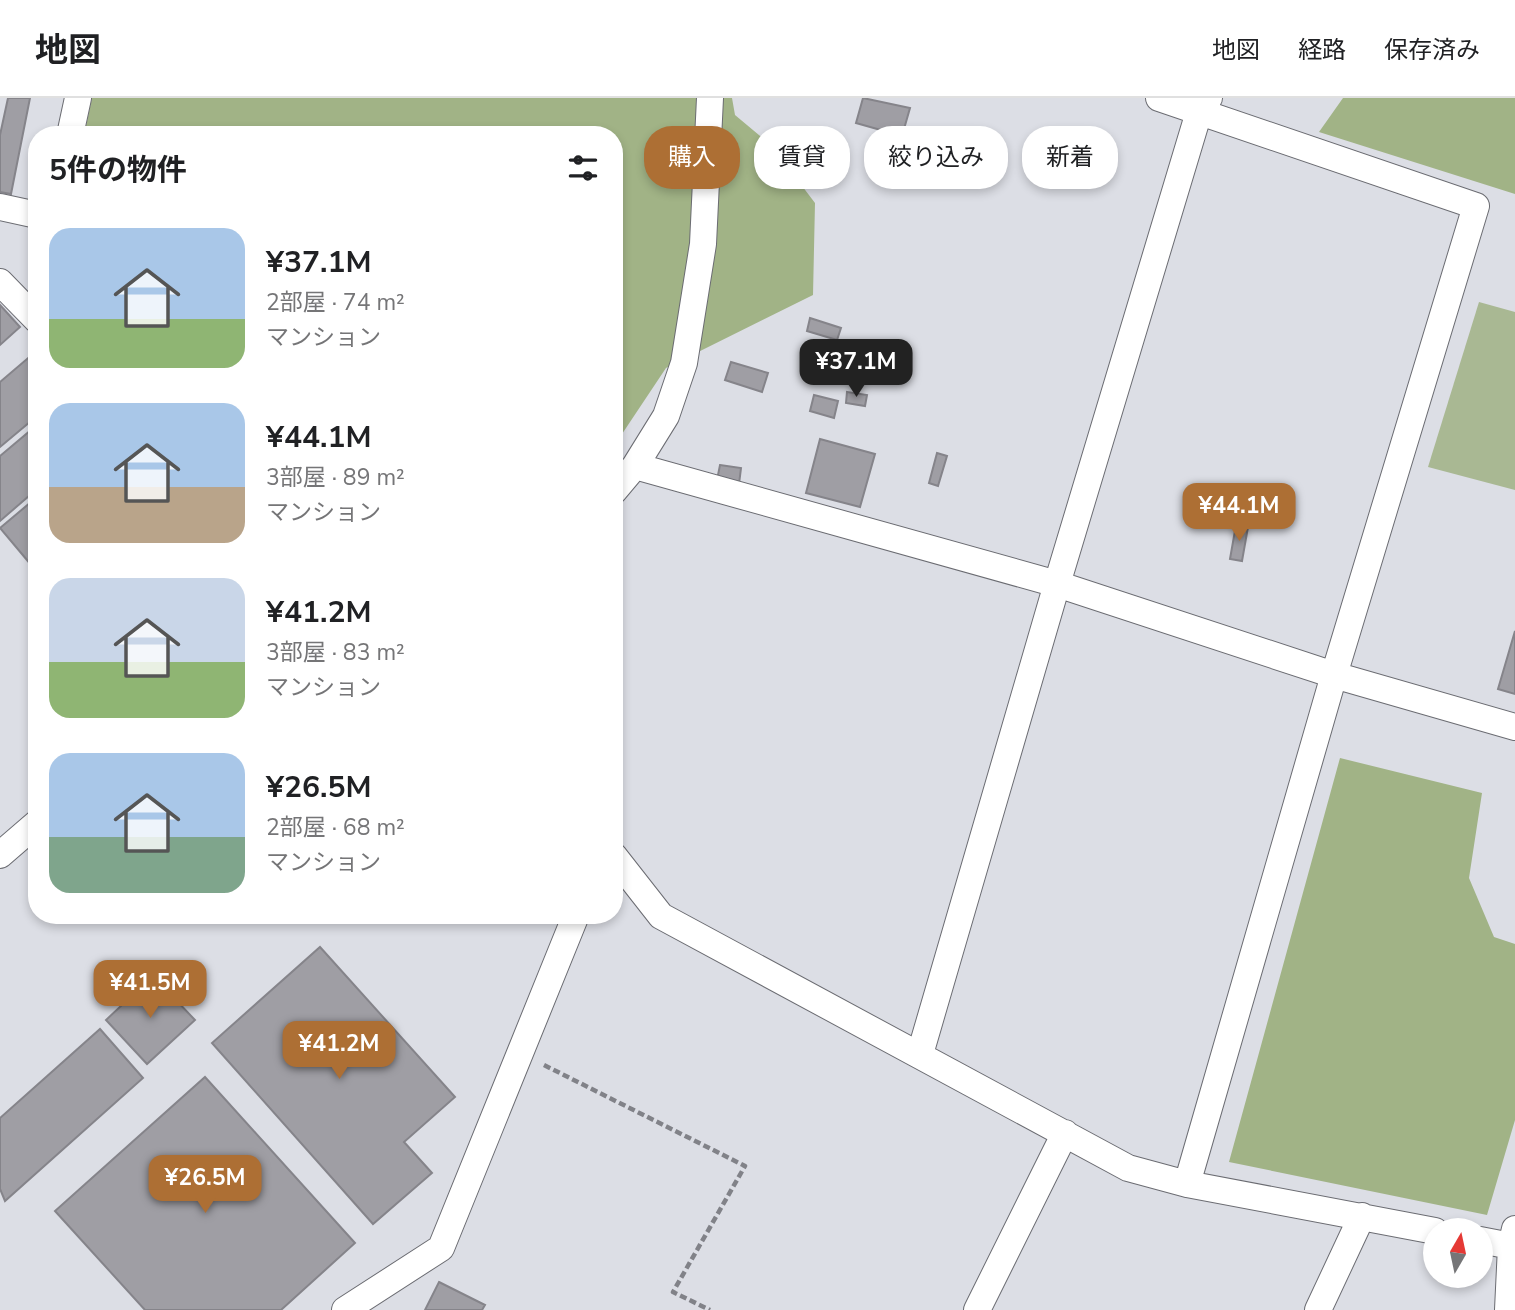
<!DOCTYPE html>
<html lang="ja">
<meta charset="utf-8">
<style>
body{margin:0;font-family:"Nunito Sans","Noto Sans JP",sans-serif;background:#f6f6f6;color:#202124;height:100vh;display:flex;flex-direction:column;font-size:26px;white-space:nowrap}
*{box-sizing:border-box;margin:0}
p{font-size:23px;color:#757577}
.icon{flex:none;width:38px;height:38px;fill:none;stroke:currentColor;stroke-width:2;stroke-linecap:round;stroke-linejoin:round}
.map{position:relative;flex:1;overflow:hidden}
.details{position:absolute;left:28px;top:28px;width:595px;height:798px;display:flex;flex-direction:column;background:#fff;border-radius:28px;box-shadow:0 4px 10px #0003}
.details>*{flex:none}
.hud{position:absolute;left:644px;top:28px;width:665px;height:63px;display:flex;gap:14px}
.needle{width:46px;rotate:9deg}
.fabs{position:absolute;left:1423px;top:1120px;display:grid;gap:14px}
.fabs a{display:grid;place-items:center;width:70px;height:70px;border-radius:50%;background:#fff;box-shadow:0 4px 10px #0003;font-size:35px}
.price{position:absolute;translate:-50% -60px;padding:0 16px;border-radius:14px;background:#ad6f34;color:#fff;font-size:23px;line-height:46px;filter:drop-shadow(0 2px 4px #0008)}
.price::after{content:'';position:absolute;left:50%;top:42px;width:21px;height:16px;margin-left:-10px;background:inherit;clip-path:polygon(0 0,100% 0,50% 100%)}
.price.selected{background:#222;color:#fff}
ul{padding:0;list-style:none}
li{display:flex;align-items:center;gap:21px;height:175px;padding:0 21px}
li span{display:grid;place-items:center;flex:none;width:196px;height:140px;border-radius:21px;color:#555}
li>.icon{margin-inline-start:auto}
span .icon{width:84px;height:84px;fill:#fffc;stroke-width:1}
li b{font-size:30px}
h2{display:flex;justify-content:space-between;align-items:center;height:84px;padding:0 21px;font-size:30px}
.tag{padding:0 24px;border-radius:28px;background:#fff;box-shadow:0 4px 10px #0003;font-size:24px;line-height:63px}
.tag.selected{background:#ad6f34;color:#fff}
header{display:flex;align-items:center;gap:42px;box-sizing:border-box;height:98px;padding:0 35px;background:#fff;border-bottom:2px solid #e0e0e0}
header strong{font-size:33px}
nav{display:flex;gap:38px;margin-inline-start:auto;font-size:24px}
.map>svg:first-child{display:block}
.green{fill:#a9b893}
.forest{fill:#a1b386}
.building{fill:#9f9ea4;stroke:#85848a;stroke-width:2}
.lines{fill:none;stroke-linecap:round;stroke-linejoin:round}
.minor-casing{stroke:#6b6c72;stroke-width:28}
.path{stroke:#818288;stroke-width:4.5;stroke-dasharray:7 3.5;stroke-linecap:butt}
.minor{stroke:#fff;stroke-width:26}
</style>
<header>
<strong>地図</strong>
<nav><a>地図</a><a>経路</a><a>保存済み</a></nav>
</header>
<div class="map">
<svg width="1515" height="1212" viewBox="0 0 1515 1212">
<rect width="100%" height="100%" fill="#dcdee5"/>
<path class="green" d="M1479,204L1515,214V392L1428,369Z"/>
<path class="forest" d="M92,0H732L735,17L771,47L815,105L813,197L666,270L614,348V37H84Z
M1343,0H1515V96L1319,34Z
M1340,660L1482,695L1469,780L1494,839L1515,846V1022L1487,1117L1229,1064Z"/>
<path class="building" d="M8,0H30L11,96L0,94V37Z
M863,0L910,10L902,38L856,25Z
M0,207L20,229L0,247Z
M810,220L841,230L837,242L807,233Z
M34,255L37,258V318L0,349V284Z
M731,264L768,275L762,294L725,282Z
M847,294L867,297L865,308L846,305Z
M814,297L838,303L834,320L810,313Z
M37,327V391L0,423V358Z
M820,341L875,356L860,409L806,395Z
M937,355L947,358L938,388L929,385Z
M720,367L741,370L739,386L717,382Z
M37,399V464L32,468L0,430Z
M1236,427L1248,429L1242,463L1230,461Z
M1515,533V596L1498,591Z
M320,849L455,999L404,1044L432,1075L373,1126L212,945Z
M153,878L195,922L147,966L106,922Z
M100,931L143,980L5,1103L0,1091V1020Z
M205,979L355,1145L281,1212H145L55,1113Z
M439,1184L485,1207L482,1212H425Z"/>
<g class="lines">
<defs>
<path id="minor" d="M1159,0L1476,108L1334,577L1187,1086
M70,37L78,0
M0,109L37,117
M0,184L37,222
M635,368L1057,486L1334,577L1515,629
M614,393L635,368L666,318L684,265L703,146L710,0
M0,757L37,725
M614,758L661,818L1128,1070L1187,1086L1435,1133
M920,956L1057,486L1199,14L1209,0
M1480,1142L1511,1148
M345,1212L441,1150L576,817
M977,1212L1065,1035
M1318,1212L1362,1118
M1508,1212L1511,1148L1515,1131"/>
</defs>
<use href="#minor" class="minor-casing"/>
<path class="path" d="M544,967L745,1068L673,1194L710,1212"/>
<use href="#minor" class="minor"/>
</g>
</svg>
<div class="fabs">
<a><svg class="needle" viewBox="-14 -14 28 28"><path d="M0-13l5 13h-10z" fill="#e53935"/><path d="M0 13l5-13h-10z" fill="#757577"/></svg></a>
</div>
<b class="price selected" style="left:856px;top:301px">¥37.1M</b>
<b class="price" style="left:1239px;top:445px">¥44.1M</b>
<b class="price" style="left:150px;top:922px">¥41.5M</b>
<b class="price" style="left:339px;top:983px">¥41.2M</b>
<b class="price" style="left:205px;top:1117px">¥26.5M</b>
<div class="hud">
<a class="tag selected">購入</a>
<a class="tag">賃貸</a>
<a class="tag">絞り込み</a>
<a class="tag">新着</a>
</div>
<section class="details">
<h2>5件の物件<svg class="icon" aria-label="filters" viewBox="0 0 24 24"><path d="M4 7h16M4 17h16"/><circle cx="9" cy="7" r="2"/><circle cx="15" cy="17" r="2"/></svg></h2>
<ul>
<li><span style="background:linear-gradient(#a9c7e8 65%,#8fb573 0)"><svg class="icon" aria-label="home" viewBox="0 0 24 24"><path d="M3 11l9-7 9 7M6 9v11h12V9"/></svg></span><div><b>¥37.1M</b><p>2部屋 · 74 m²</p><p>マンション</p></div></li>
<li><span style="background:linear-gradient(#a9c7e8 60%,#b9a48a 0)"><svg class="icon" aria-label="home" viewBox="0 0 24 24"><path d="M3 11l9-7 9 7M6 9v11h12V9"/></svg></span><div><b>¥44.1M</b><p>3部屋 · 89 m²</p><p>マンション</p></div></li>
<li><span style="background:linear-gradient(#c9d6e8 60%,#8fb573 0)"><svg class="icon" aria-label="home" viewBox="0 0 24 24"><path d="M3 11l9-7 9 7M6 9v11h12V9"/></svg></span><div><b>¥41.2M</b><p>3部屋 · 83 m²</p><p>マンション</p></div></li>
<li><span style="background:linear-gradient(#a9c7e8 60%,#7fa58c 0)"><svg class="icon" aria-label="home" viewBox="0 0 24 24"><path d="M3 11l9-7 9 7M6 9v11h12V9"/></svg></span><div><b>¥26.5M</b><p>2部屋 · 68 m²</p><p>マンション</p></div></li>
</ul>
</section>
</div>
